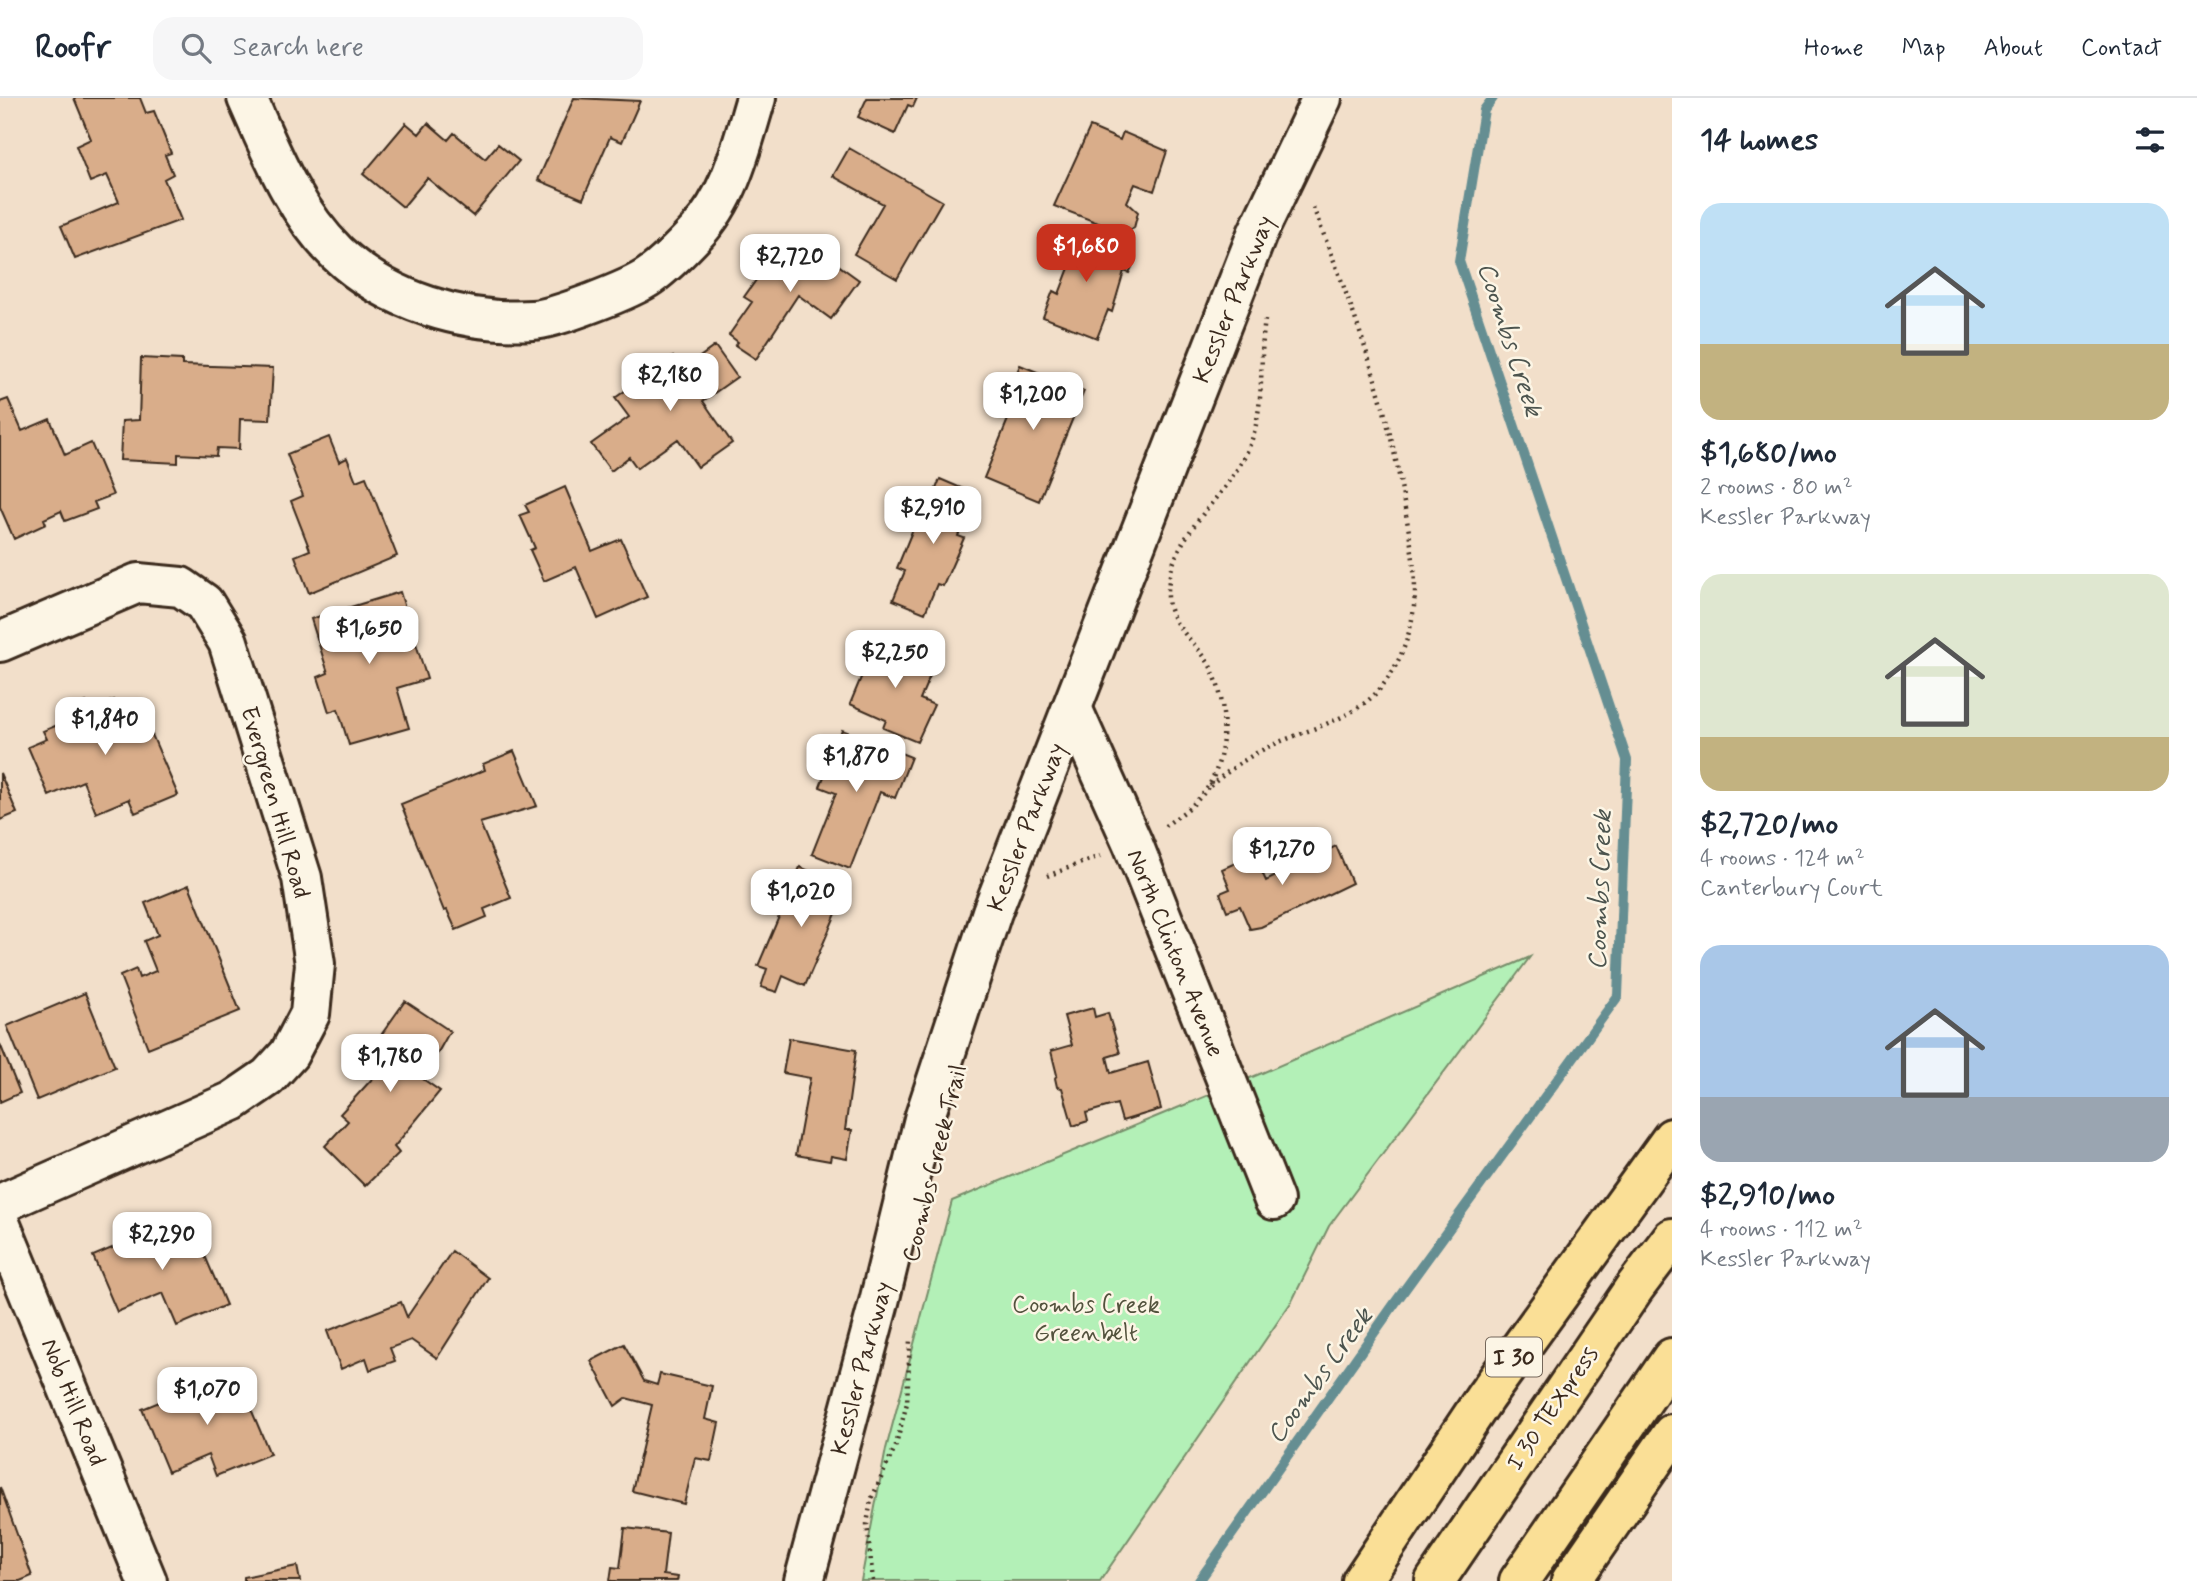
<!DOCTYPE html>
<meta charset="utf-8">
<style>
body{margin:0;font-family:Mynerve,sans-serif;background:#f6f6f7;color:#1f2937;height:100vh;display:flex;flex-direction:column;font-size:26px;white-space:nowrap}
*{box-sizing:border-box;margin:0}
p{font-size:23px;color:#747a83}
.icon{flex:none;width:38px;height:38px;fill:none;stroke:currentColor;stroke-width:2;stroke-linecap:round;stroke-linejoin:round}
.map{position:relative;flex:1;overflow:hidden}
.side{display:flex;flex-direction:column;background:#fff;width:525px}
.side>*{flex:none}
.price{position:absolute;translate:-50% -60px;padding:0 16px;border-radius:14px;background:#fff;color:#222;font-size:23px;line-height:46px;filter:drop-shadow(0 2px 4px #0008)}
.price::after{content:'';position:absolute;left:50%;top:42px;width:21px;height:16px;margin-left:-10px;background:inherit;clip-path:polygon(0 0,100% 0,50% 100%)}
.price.selected{background:#c8321e;color:#fff}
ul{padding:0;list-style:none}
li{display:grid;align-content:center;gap:14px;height:371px;padding:0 28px}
li span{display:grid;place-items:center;height:217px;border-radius:21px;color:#555}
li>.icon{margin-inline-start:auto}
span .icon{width:126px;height:126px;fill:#fffc;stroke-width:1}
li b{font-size:30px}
h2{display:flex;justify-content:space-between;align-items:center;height:84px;padding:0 28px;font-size:30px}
header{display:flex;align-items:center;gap:42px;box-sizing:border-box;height:98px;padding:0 35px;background:#fff;border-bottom:2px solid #e0e1e3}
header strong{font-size:33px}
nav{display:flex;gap:38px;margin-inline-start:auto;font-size:24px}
.search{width:490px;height:63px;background:#f6f6f7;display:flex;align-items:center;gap:18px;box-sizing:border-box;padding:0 24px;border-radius:21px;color:#747a83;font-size:26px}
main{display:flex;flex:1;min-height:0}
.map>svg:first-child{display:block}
.green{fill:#b3f0b7;stroke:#778d6a;stroke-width:2}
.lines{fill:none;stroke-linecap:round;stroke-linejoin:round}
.stream{stroke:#658e92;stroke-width:10}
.building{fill:#d9ad8a;stroke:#3b2a1e;stroke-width:2}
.street-casing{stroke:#3b2a1e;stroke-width:44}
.secondary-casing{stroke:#3b2a1e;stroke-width:44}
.highway-casing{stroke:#3b2a1e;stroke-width:44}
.path{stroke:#3b2a1e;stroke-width:4.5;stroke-dasharray:2 5;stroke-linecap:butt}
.street{stroke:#fcf5e5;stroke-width:38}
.secondary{stroke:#fcf5e5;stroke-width:38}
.highway{stroke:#fadf96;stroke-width:38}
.labels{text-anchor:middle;stroke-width:5;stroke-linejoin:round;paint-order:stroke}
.shield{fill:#fcf5e5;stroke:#75675a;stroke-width:2}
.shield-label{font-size:23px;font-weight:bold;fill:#3b2a1e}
.street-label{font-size:24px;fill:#3b2a1e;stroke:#fcf5e5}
.park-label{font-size:24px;fill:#53523d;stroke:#fcf5e5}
.water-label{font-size:26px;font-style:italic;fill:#4c544e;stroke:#fcf5e5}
</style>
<header>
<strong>Roofr</strong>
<div class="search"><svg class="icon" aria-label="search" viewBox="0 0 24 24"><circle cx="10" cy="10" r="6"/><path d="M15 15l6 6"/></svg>Search here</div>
<nav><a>Home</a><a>Map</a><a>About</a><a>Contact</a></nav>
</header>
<main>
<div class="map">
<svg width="1672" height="1483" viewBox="0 0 1672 1483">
<rect width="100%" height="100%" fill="#f2dfca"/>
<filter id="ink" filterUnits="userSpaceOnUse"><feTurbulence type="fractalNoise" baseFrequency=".0143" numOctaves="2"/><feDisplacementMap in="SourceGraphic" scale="14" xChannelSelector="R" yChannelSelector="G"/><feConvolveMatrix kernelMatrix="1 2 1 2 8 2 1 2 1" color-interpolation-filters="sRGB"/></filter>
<g filter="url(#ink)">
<path class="green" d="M1530,859L1329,1128L1292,1203L1100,1483H861L886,1351L952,1103L1262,975Z"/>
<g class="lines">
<path class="stream" d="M1199,1483L1395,1205L1618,898L1627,662L1459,163L1484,12L1493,0"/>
</g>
<path class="building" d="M74,0H140L146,15L154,13L171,55L165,57L173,76L164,81L181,122L75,161L61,128L119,104L107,77L90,84L76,48L91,41Z
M574,0L640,3L622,44L610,39L583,101L538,82Z
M867,0H917L913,9L908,7L895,36L858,19Z
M406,25L419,36L428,25L448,42L454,35L485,61L498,46L519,63L473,118L427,80L403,109L363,76Z
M1090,29L1120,42L1123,34L1167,53L1154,93L1135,86L1127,104L1138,114L1134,130L1124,135L1054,108Z
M849,50L942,103L897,181L854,156L883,106L833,78Z
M1058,131L1129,159L1126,167L1132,169L1129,175L1124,173L1112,214L1108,212L1097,240L1043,219L1053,193L1059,196L1072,162L1049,154Z
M805,143L859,182L831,221L798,197L756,261L735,247L738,244L729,237L752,204L744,199L778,151L792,162Z
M715,248L737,279L703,303L732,345L698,369L678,341L637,370L629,359L611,373L591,346L629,319L615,300L673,259L682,272Z
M141,260L182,262V267L273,270L270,322L240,321L239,351L217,350L216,358L178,356V365L120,362L122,323L139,322Z
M1020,267L1084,293L1039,403L984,380L1011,314L1002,311Z
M8,301L22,333L50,321L65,357L91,345L113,397L94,404L97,411L65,423L61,413L44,421L46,426L14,441L0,409V304Z
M329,339L339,364L347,360L356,383L366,379L397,458L309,495L295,458L310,452L291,403L303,398L287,356Z
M940,381L975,396L958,438L964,440L943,488L937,486L925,515L893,502L905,473L897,470L917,421L923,423Z
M565,389L592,453L621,441L647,499L598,521L576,469L544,483L530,452L535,450L520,417L529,414L525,407Z
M400,494L427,581L397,590L409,630L349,647L338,611L329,614L318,579L328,575L311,521Z
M877,541L935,566L920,601L934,607L917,644L883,630L886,622L850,606Z
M114,602L118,610L137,602L178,697L135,715L129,701L96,715L83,683L49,698L28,649L47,641L43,633L65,624L61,616L86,604L89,612Z
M842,632L911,659L895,700L880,694L850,771L812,756L836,695L820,689Z
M514,653L537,708L480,725L511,800L484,811L487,819L456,832L447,812L444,813L401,706L485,672L483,666Z
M0,675L17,715L0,722Z
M1336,748L1352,785L1261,829L1250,831L1240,808L1227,813L1220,795L1230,791L1222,771L1244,761L1247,767L1257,763L1266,783Z
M800,769L847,790L805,888L783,878L777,894L761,889L767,871L758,868Z
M189,787L240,913L148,950L120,878L136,871L139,880L156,873L144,843L158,837L145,805Z
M85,895L115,969L37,1002L7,928Z
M405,903L450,933L423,981L440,993L394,1049L399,1055L365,1088L325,1048L348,1023L340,1016L382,970L367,957Z
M1093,910L1095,919L1108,915L1120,955L1107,959L1111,975L1148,964L1161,1011L1122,1023L1117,1006L1086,1015L1088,1023L1073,1028L1062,990L1057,989L1055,980L1057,977L1051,953L1072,947L1064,918Z
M789,940L856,952L845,1032H852L847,1061L831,1058L830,1063L796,1057L810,980L783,975Z
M0,946L20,995L0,1004Z
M188,1118L226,1207L177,1228L163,1195L117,1214L93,1158Z
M452,1153L488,1180L437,1260L411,1242L390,1250L395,1263L370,1272L366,1260L341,1271L327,1233L401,1204L407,1219Z
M624,1246L644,1283L657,1287L660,1276L712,1288L705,1321L719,1325L711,1363L695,1360L684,1406L632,1393L652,1307L626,1300L615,1308L591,1263Z
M235,1273L270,1356L216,1378L208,1357L168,1374L142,1311Z
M0,1389L32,1478L20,1483H0Z
M625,1430L668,1435L663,1477L678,1479L677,1483H610L612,1469L620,1470Z
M297,1468L300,1483H244V1479Z"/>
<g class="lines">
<defs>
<path id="street" d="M247,0C271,54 294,113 337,155C387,203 464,226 532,222C555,221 632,191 650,178C667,166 683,149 697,134C731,98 742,46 756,0
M0,544L138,485L181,489L204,505L228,544L302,780L315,866L310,916L289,956L268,979L233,1003L0,1106
M1072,610L1133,746L1274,1102
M0,1125L147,1483"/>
<path id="secondary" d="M804,1483L878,1208L924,1021L992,814L1257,136L1322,0"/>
<path id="highway" d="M1362,1483L1485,1299L1672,1040
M1435,1483L1635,1189L1672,1140
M1519,1483L1672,1260
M1571,1483L1672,1336"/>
</defs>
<use href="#street" class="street-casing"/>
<use href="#secondary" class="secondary-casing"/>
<use href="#highway" class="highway-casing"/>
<path class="path" d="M1210,688C1227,674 1243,662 1262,652C1301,632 1349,625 1379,592C1402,565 1414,529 1415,494C1415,464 1409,434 1404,405C1387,301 1351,204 1312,107
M1165,728C1180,717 1198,705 1208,689C1229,655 1228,600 1209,566C1196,543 1169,528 1168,500C1166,440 1220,406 1245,358C1267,314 1258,268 1265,222
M1047,778L1100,758
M873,1483L867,1426L871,1402L896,1347L907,1305L910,1241"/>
<use href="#street" class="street"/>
<use href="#secondary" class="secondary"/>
<use href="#highway" class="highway"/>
</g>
</g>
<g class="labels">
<rect class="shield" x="1486" y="1239.5" width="56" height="39" rx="5"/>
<g class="shield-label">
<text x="1514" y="1267">I 30</text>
</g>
<g class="street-label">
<text transform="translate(1233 201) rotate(-68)" y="8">Kessler Parkway</text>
<text transform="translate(276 704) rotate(74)" y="8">Evergreen Hill Road</text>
<text transform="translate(1026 729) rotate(-69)" y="8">Kessler Parkway</text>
<text transform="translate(1176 855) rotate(68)" y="8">North Clinton Avenue</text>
<text transform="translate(934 1065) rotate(-76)" y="8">Coombs Creek Trail</text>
<text transform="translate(861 1270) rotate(-75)" y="8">Kessler Parkway</text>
<text transform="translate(74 1304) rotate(68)" y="8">Nob Hill Road</text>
<text transform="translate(1552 1310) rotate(-56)" y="8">I 30 TEXpress</text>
</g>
<g class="park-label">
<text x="1086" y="1214">Coombs Creek<tspan x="1086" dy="28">Greenbelt</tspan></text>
</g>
<g class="water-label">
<text transform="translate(1511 241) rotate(72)" y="9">Coombs Creek</text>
<text transform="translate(1599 792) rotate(-88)" y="9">Coombs Creek</text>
<text transform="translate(1319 1277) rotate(-54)" y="9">Coombs Creek</text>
</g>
</g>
</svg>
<b class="price selected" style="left:1086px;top:186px">$1,680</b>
<b class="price" style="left:790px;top:196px">$2,720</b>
<b class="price" style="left:670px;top:315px">$2,180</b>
<b class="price" style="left:1033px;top:334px">$1,200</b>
<b class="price" style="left:933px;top:448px">$2,910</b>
<b class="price" style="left:369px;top:568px">$1,650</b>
<b class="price" style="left:895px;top:592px">$2,250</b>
<b class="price" style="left:105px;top:659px">$1,840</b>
<b class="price" style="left:856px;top:696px">$1,870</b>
<b class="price" style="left:1282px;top:789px">$1,270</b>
<b class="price" style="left:801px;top:831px">$1,020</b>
<b class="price" style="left:390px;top:996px">$1,780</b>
<b class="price" style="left:162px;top:1174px">$2,290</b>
<b class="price" style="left:207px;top:1329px">$1,070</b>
</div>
<section class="side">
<h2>14 homes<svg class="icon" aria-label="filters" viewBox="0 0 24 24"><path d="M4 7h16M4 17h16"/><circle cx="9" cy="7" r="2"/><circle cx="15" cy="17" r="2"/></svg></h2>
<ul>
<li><span style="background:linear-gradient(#bfe0f5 65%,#c2b280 0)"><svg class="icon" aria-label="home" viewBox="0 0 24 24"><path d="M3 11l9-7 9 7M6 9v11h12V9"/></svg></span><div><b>$1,680/mo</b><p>2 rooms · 80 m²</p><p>Kessler Parkway</p></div></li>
<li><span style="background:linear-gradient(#dfe7d0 75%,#c2b280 0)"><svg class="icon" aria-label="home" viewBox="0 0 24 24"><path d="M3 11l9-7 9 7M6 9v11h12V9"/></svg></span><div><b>$2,720/mo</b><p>4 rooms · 124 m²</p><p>Canterbury Court</p></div></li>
<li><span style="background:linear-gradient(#a9c7e8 70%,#9aa5b1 0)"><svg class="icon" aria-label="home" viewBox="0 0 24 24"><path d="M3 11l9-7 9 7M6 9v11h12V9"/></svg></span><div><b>$2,910/mo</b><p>4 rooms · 112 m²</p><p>Kessler Parkway</p></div></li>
</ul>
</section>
</main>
